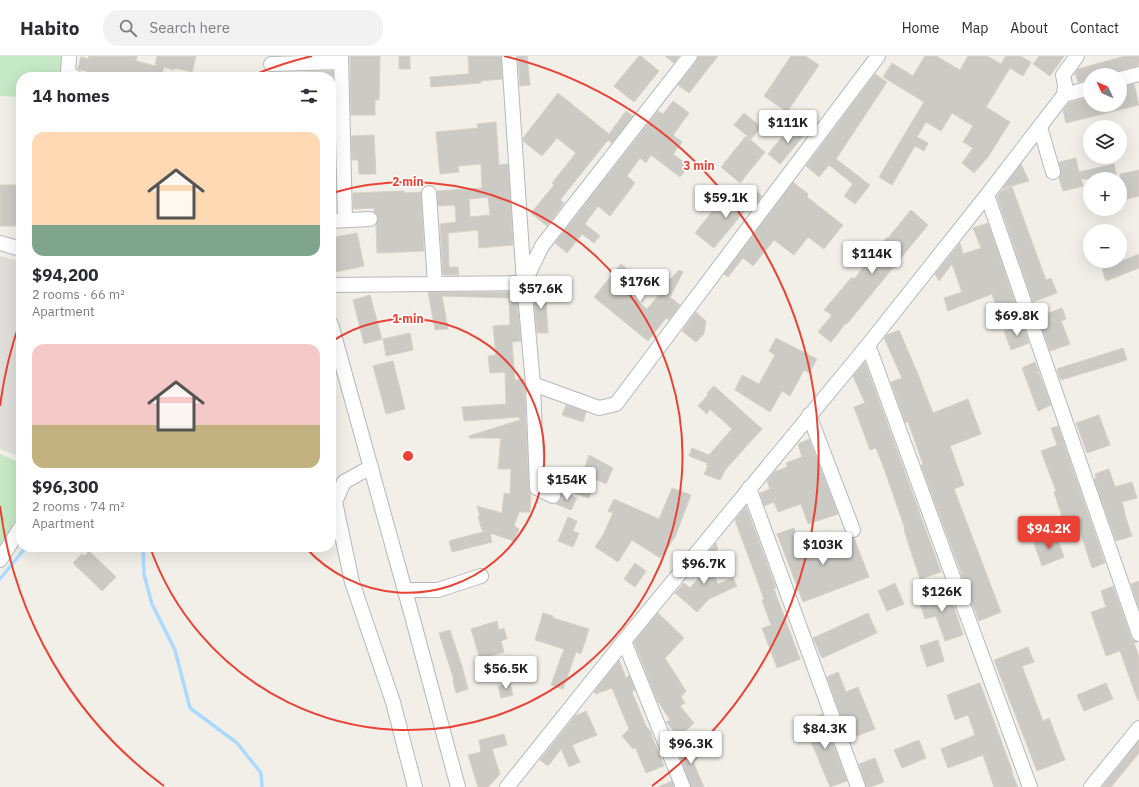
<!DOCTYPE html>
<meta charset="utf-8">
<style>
body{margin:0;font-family:"IBM Plex Sans",sans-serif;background:#f2f2f3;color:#2b2b33;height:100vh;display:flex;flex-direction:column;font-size:15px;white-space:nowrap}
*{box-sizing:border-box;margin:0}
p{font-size:13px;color:#7c7c81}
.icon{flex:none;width:22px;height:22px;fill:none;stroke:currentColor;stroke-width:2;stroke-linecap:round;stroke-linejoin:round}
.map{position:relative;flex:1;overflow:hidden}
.sheet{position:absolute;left:16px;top:16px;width:320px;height:480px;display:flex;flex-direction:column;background:#fff;border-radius:16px;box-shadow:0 4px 16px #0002}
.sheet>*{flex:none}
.needle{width:26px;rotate:314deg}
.tools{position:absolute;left:1083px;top:12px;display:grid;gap:8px}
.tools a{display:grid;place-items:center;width:44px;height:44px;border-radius:50%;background:#fff;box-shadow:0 4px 16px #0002;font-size:20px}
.price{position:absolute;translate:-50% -34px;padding:0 9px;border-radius:4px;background:#fff;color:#222;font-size:13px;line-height:26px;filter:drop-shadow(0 1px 2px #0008)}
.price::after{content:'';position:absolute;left:50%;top:24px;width:12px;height:9px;margin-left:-6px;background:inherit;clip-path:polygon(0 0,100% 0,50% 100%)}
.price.on{background:#ea4335;color:#fff}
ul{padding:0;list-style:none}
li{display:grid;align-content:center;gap:8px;height:212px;padding:0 16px}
li span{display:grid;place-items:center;height:124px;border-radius:12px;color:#555}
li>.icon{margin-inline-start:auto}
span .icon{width:72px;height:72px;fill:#fffc;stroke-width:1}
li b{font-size:17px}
h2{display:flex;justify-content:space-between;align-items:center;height:48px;padding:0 16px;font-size:17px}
header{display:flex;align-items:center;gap:24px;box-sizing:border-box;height:56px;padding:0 20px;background:#fff;border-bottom:1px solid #e1e1e2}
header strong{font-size:19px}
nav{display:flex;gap:22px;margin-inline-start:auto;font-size:14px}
.search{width:280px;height:36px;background:#f2f2f3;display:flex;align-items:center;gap:10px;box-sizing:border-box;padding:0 14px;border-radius:16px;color:#7c7c81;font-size:15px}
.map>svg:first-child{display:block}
.industrial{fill:#e0deda}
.green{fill:#c5e8c5}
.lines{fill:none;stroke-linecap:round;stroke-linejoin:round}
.stream{stroke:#aadaff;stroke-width:3.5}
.building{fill:#cccac5;stroke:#d6d1c6;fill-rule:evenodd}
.minor-casing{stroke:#b5b8bc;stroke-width:16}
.minor{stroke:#fff;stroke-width:14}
.ring{fill:none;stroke:#ea4335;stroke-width:2}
.centre{fill:#ea4335;stroke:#fff;stroke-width:2}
.ring-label{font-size:12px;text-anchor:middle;font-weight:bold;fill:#ea4335;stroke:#fff;stroke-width:3;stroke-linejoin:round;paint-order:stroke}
</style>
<header>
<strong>Habito</strong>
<div class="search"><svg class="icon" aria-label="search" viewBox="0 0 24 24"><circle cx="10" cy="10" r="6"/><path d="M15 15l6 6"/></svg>Search here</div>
<nav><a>Home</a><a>Map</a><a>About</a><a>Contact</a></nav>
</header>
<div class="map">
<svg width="1139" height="731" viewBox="0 0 1139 731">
<rect width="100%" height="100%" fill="#f1efe8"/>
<path class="industrial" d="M0,200L21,206V401L0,393Z"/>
<path class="green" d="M0,0H64L61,21H21V41L0,40Z
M0,398L21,407V465L0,494Z"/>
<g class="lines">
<path class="stream" d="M143,491L144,518L152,548L175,594L190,652L237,687L261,717L262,731
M0,523L26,491"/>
</g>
<path class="building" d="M89,0H137L136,5L155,10L157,0H196L192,16L175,12L174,14L164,11L161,21H109L78,13L81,1L88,3Z
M350,0H380L379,44H375V59H351Z
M399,0H410V13H399Z
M468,0H501L502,23L481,25V27L431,31L430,21L469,18Z
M518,0H527L530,29L520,30Z
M639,0H641L659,15L634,46L614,30Z
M665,0H679L674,7Z
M698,0H718L689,37L678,29L697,5Z
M791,0H805L819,9L787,56L764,40Z
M925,0H936L960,14L968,0H987L1001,8L1006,0H1020L1031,6L1023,20L1010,12L986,51L1010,66L988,101L974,117L962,107L973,92L963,86L973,70L952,57L941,75L926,66L917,81L928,87L924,95L915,90L892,129L879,121L924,46L883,21L892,7L913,20Z
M1039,0H1064L1050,20L1033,8Z
M1125,0H1139V8L1137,10L1117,15L1113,19H1090V24L1078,26L1076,19H1074L1078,13Z
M333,15V21H303L304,16Z
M875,18L887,26L836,103L870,129L855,148L844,140L853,128L829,109L819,121L806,110Z
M1134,28L1139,49L1066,67L1063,54L1069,47L1090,41V49H1120V31Z
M558,37L609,78L626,55L633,60L612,87L608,84L560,144L564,147L547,170L531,157L554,129L552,127L576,97L557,82L542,100L523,85V82Z
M673,45L689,57L673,79L682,86L673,98L689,110L680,121L651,99L646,107L640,102L627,120L635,127L610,160L598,150L585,168L600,180L594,187L582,178L567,197L555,187L658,55L663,58Z
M744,57L761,71L751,83L734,69Z
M496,66L499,109L508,108L513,189L479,192L478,174L448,177L449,211H458L459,219H445L443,218L440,168L456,166L455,149L438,150L437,135L482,132L481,108L458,110L459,116L440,118L436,76L478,72L477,68ZM488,141L490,159L470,161L469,143Z
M800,67L809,73L780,108L768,98L782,81L788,86Z
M374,79L376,118H359L358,104H352L351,80Z
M746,80L765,96L740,127L721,111Z
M1076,102L1079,116L1114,108L1117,123H1081L1083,130L1063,135L1059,122L1061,114L1059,106Z
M1021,108L1029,125L1002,133Z
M1139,114V140L1123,144L1120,133V118Z
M793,126L808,138L807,141L843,169L824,193L808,181L794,199L774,184L753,210L743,202L728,221L724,218Z
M0,129H21V170H0Z
M750,130L762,140L755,149L752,146L714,192L695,177L715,152L725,160Z
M1012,131L1046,224L1051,222L1057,237L1033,246L997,141L1001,135Z
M404,135L405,137L421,136L424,195L377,197L376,169L378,163L377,159L374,156V152L353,153V137Z
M911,154L928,169L847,268L846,267L831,286L818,276L832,259L824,254L852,221L854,223L887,181L888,182Z
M988,167L1017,252L999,258L992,238L948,255L944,242L962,236L952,208L939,225L935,218L960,187L963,198L981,192L973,172Z
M357,177L364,210L331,217V182Z
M1139,198V212L1106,225L1102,213Z
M621,208L631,216L619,231L647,253L666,231L651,223L655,215L671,223L679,214L683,216L670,241L680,249L669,264L666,262L648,285L594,241Z
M545,231L548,277H537L533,233Z
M428,236H516L521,285L512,286L515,324L524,323L529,432L531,440L530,456H519L514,470L519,473L514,485L490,477L492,486L452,496L449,485L486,475L482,474L478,461L480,460L477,450L502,457L504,437L510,438L511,413H498L501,382H469V380L520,364L519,361L464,365L462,351L506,348L505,316L490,317L488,300L496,299L493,270L510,269L509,242L442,240L448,273L435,274Z
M370,239L382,283L364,288L353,244Z
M1062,252L1066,263L1061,265L1070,288L1050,295L1038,261Z
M696,256L706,265L704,278L696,286L682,275Z
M1023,268L1029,287L1011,294L1004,275Z
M899,274L917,316L933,357L968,343L981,378L950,390L964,429L954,433L1001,556L979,565L921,409L923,408L908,366H905L891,326L902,322L884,282L887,279Z
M410,277L413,294L386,300L383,283Z
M776,282L817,303L809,317L804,314L790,340L782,335L770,356L735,334L742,319L759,328L775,299L769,295Z
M1123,292L1127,304L1061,324L1060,321H1059L1057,313Z
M393,305L405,353L386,358L373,310Z
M865,306L941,516L920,523L904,474L905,473L885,415L876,392L870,394L854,351L865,347L853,320Z
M1035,306L1051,349L1038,355L1022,312Z
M714,330L762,373L725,414L720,424L704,418L708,410L706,409L707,407L689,400L692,392L709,399L732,373L710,353L707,358L698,350L708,339L707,337Z
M566,349L586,356L583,366L562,359Z
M1099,359L1110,389L1087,397L1076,367Z
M1058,370L1105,507L1092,512L1079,472L1058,479L1054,467L1063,464L1054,436L1056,435L1041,395L1057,389L1051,372Z
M809,383L838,458L808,468L801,448L778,456L774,446L764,450L760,437L770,433L767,425L774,416L787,411L786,407L802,401L798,388Z
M589,399L613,412L606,428L595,423L589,442L576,438Z
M1109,413L1115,431L1132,426L1137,442L1122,446L1125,456H1124L1132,480L1116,485L1094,423L1096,422L1095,418Z
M672,432L691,439L675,481L660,502L632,484L618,506L595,491L603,479L613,457L608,455L614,443L659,463Z
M559,434L577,442L571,454L556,448L561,443V439Z
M746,450L776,532L774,533L800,603L777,612L762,572L771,569L762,544L764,543L735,464Z
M568,461L577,465L573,475L579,477L573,491L558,485Z
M794,472L804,499L850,482H854L869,521L803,546L777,478Z
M1056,479L1064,501L1042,510L1034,487Z
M716,487L718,493L708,504L718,528L733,522L737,530L709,543L697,556L675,537L684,527L690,532L700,520L696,511Z
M89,495L116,521L102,535L73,507L82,498L85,500Z
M635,507L646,515L635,531L624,523Z
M1139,525V552L1131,528Z
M895,527L904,548L887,555L878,535Z
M1113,530L1131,581L1133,584L1137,586L1134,587L1139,601V644L1138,645L1120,595L1106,600L1091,556L1106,551L1101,535Z
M948,532L963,579L945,585L936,560L925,563L918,542Z
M543,557L553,560V562L589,573L581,598L576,596L563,633L551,629L564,593L535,584Z
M658,557L684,582L665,602L686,635L681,641L685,647L680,650L694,667L679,681L666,666L670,664L657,644L634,586Z
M868,557L877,577L822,602L813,582Z
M497,565L499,574L504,572L507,583L501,585L504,596L480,603L471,573Z
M450,574L461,607L468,633L456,637L453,624H454L439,577Z
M938,584L944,605L927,611L920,590Z
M1028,591L1034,606L1022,610L1043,665L1049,662L1065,704L1037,715L994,604Z
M619,604L626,622L629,619L635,634L632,636L646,670L652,677L651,678L664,710L646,717L635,691L633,693L622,680L629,673L612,632L596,638L594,636Z
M838,616L846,636L858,631L875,673L849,683L827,621Z
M510,627L513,639L501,642L498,630Z
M980,627L1013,717H1012L1018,731H994L983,699L948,712L941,693L975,679L968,659L955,664L947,639Z
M1106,627L1113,643L1084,655L1077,639Z
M586,655L597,679L572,689L580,706L569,711L561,693L548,710L540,704L575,660Z
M822,658L847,725L830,731L803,666Z
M504,678L507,689L492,693L500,718L488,731H478L468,699L481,696L479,684Z
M919,684L926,702L902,712L894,694Z
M1139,685V697L1111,731H1102Z
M688,686L701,700L693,706L704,731H691L678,695Z
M875,702L884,726L870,731H866L859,708Z
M672,725L674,731H658Z"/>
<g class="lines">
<defs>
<path id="minor" d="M69,0L68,18L75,21
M341,0L345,164
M509,0L524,227L533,328L537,432L553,440
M271,8L341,6
M1120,23L1139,18
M1064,39L1090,32
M1040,71L1053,116
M429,137L435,228
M987,139L1139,578
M331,165L370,163
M0,187L21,193
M331,229L524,227L542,190L690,0
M331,268L412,560L458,731
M868,289L1030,731
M533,328L599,352L616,348L878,0
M809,359L853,474
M371,411L344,426L335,446L352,526L393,646L415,731
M749,432L858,731
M0,504L21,471
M405,534H438L481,520
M624,585L683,731
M507,731L624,585L868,289L987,139L1064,39L1065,29L1063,19L1077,0
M1091,731L1139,672"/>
</defs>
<use href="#minor" class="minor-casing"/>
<use href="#minor" class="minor"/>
</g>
<g class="ring">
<path d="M331 286A137 137 0 1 1 306 492"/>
<path d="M332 137A274 274 0 1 1 150 491"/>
<path d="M164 730A411 411 0 0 1 0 450M0 350A411 411 0 0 1 21 263M251 20A411 411 0 0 1 312 0M504 0A411 411 0 0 1 652 730"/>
</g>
<circle cx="408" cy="400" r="6" class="centre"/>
<g class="ring-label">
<text x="699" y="114">3 min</text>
<text x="408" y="130">2 min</text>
<text x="408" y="267">1 min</text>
</g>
</svg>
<div class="tools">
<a><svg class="needle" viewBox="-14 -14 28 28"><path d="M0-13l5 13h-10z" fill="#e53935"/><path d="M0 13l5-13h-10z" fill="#7c7c81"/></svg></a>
<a><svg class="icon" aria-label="layers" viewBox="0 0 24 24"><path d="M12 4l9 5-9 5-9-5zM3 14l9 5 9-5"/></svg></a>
<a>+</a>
<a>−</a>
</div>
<b class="price" style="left:788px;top:88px">$111K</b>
<b class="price" style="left:726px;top:163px">$59.1K</b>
<b class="price" style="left:872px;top:219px">$114K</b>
<b class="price" style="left:640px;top:247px">$176K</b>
<b class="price" style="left:541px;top:254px">$57.6K</b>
<b class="price" style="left:1017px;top:281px">$69.8K</b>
<b class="price" style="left:567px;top:445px">$154K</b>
<b class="price on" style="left:1049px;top:494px">$94.2K</b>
<b class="price" style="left:823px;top:510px">$103K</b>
<b class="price" style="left:704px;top:529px">$96.7K</b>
<b class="price" style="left:942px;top:557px">$126K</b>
<b class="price" style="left:506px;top:634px">$56.5K</b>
<b class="price" style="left:825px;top:694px">$84.3K</b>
<b class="price" style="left:691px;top:709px">$96.3K</b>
<section class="sheet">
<h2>14 homes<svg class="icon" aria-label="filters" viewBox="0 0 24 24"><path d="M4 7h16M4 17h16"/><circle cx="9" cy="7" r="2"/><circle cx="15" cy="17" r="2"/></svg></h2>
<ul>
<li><span style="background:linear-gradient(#ffd9b3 75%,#7fa58c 0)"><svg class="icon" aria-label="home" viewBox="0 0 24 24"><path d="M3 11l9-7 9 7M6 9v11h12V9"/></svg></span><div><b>$94,200</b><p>2 rooms · 66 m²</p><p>Apartment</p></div></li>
<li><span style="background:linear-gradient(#f6c9c9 65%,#c2b280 0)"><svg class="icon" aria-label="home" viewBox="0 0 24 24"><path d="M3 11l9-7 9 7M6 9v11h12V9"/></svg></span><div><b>$96,300</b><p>2 rooms · 74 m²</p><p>Apartment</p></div></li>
</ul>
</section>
</div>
